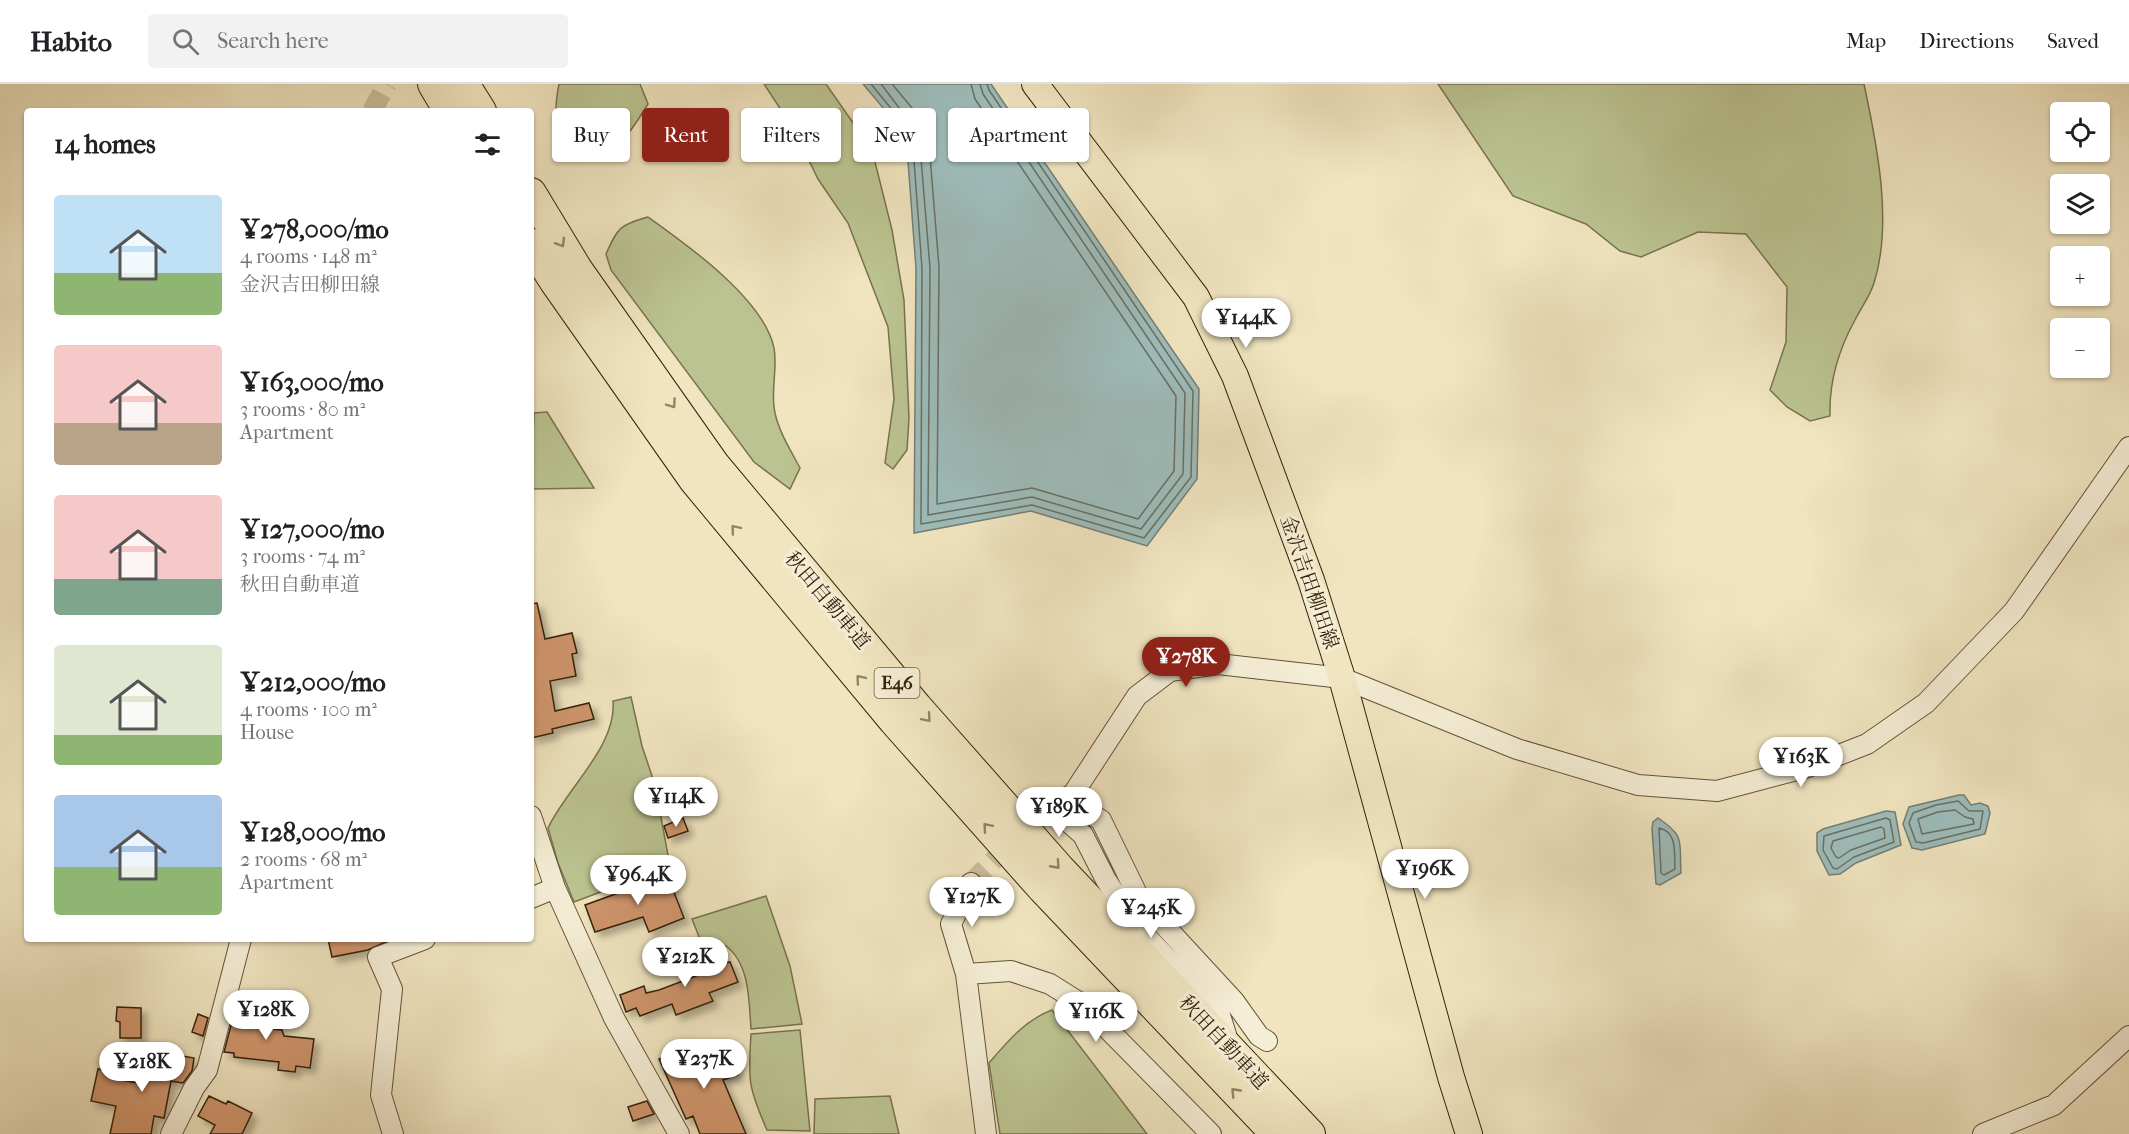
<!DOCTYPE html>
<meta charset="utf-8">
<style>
body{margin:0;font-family:"IM FELL French Canon","Noto Serif JP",serif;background:#f2f2f2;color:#202124;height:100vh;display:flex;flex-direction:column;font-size:22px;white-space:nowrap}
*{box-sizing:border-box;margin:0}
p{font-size:20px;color:#757577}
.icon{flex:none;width:33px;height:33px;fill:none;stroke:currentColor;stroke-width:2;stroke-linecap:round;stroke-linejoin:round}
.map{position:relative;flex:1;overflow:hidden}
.details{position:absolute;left:24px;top:24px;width:510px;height:834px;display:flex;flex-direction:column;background:#fff;border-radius:6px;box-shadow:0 2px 4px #0004}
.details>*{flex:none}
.guide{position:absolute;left:552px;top:24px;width:570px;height:54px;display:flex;gap:12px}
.tools{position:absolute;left:2050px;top:18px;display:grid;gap:12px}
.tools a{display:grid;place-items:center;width:60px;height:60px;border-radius:6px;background:#fff;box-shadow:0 2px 4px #0004;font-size:30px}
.price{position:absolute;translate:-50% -51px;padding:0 14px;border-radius:21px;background:#fff;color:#222;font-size:20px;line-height:39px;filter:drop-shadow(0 2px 3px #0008)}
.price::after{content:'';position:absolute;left:50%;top:36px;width:18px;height:14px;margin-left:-9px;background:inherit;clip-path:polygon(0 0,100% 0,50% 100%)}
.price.current{background:#8f2418;color:#fff}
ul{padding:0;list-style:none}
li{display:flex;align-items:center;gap:18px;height:150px;padding:0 30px}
li span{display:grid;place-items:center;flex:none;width:168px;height:120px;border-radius:6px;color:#555}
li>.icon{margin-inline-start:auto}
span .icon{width:72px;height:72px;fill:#fffc;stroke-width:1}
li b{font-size:26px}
h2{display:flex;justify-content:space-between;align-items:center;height:72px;padding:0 30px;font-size:26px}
.chip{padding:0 21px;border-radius:6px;background:#fff;box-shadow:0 2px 4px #0004;font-size:21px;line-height:54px}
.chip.current{background:#8f2418;color:#fff}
header{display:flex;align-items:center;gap:36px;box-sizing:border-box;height:84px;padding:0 30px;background:#fff;border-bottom:2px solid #e0e0e0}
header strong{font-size:28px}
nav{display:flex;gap:33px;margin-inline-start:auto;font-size:21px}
.search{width:420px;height:54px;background:#f2f2f2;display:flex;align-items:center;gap:15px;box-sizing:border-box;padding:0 21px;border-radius:6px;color:#757577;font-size:22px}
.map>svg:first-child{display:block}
.green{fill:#bbc491;stroke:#78734d;stroke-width:1.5}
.water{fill:#9ebdbc;stroke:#747f74;stroke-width:1.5}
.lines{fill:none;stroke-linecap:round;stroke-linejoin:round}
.shore{stroke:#697062;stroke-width:1.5}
.building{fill:#cf956c;stroke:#342209;stroke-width:1.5;filter:url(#shadow)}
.minor-tunnel{stroke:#cabe9b;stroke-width:20;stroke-dasharray:20 10;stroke-linecap:butt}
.minor-casing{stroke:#635337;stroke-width:22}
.major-casing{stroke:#342209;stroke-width:28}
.highway-casing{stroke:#342209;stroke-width:32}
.minor{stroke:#f5eed6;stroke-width:20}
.major{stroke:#f0e5c0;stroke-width:26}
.highway{stroke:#f0e5c0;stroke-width:30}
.oneway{stroke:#928464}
.labels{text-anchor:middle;stroke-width:6;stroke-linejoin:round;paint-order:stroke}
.shield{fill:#f5eed6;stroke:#6e5f46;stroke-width:1.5}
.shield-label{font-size:18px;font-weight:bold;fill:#342209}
.street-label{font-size:20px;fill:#342209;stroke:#f5eed6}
</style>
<header>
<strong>Habito</strong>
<div class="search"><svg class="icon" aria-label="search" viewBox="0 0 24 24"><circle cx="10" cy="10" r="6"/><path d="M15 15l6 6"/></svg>Search here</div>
<nav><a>Map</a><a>Directions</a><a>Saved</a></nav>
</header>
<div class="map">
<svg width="2129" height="1050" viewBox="0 0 2129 1050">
<defs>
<filter id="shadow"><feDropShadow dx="5.5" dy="5.5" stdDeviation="3" flood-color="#0004"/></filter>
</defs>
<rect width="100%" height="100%" fill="#f0e5c0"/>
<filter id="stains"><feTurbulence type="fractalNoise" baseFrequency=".00333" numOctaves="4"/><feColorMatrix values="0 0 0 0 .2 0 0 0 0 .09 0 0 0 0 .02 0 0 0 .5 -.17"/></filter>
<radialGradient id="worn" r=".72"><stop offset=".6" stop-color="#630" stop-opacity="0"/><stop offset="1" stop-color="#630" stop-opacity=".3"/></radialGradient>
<path class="green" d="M559,0H640L648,20C641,31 633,45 624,54C609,69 573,68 561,50C553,36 556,15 559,0Z
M764,0H826L872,66L892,146L904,216L909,334L907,366L893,385L885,379L894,315L888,243L848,139L818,95L793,44Z
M1438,0H1864C1877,61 1893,139 1874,199C1870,212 1861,224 1855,236C1839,265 1829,299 1830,332L1810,337L1787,323L1770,306L1786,258L1787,203L1746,150L1698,148L1641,173L1620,167L1586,140L1513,112Z
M648,133C686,160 764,215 774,264C778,285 770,308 775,329C779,348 791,367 800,384L790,405L754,378L611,186L606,170C618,143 620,141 648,133Z
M547,328L594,404L531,405L534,329Z
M631,613L642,662L655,701L670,782L574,818L558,779L548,744C566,705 617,662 613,617Z
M766,812L790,882L802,940L751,945C749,918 750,880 726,862L703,863L692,835Z
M1052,926L1147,1050H1000L989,979C1007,958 1025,936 1052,926Z
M800,946L810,1047L767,1046C748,1003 748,996 751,950Z
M890,1012L899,1050H814L815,1015Z"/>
<path class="water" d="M863,0H991L1199,305L1197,395L1147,462L1031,427L914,449L916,184L906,51Z
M1959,711H1964L1971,721L1980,719L1988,722L1990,729L1985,750L1922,766L1912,764L1903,740L1909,723Z
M1886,727L1895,728L1901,761L1856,779L1840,790L1829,791L1817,767V749L1823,745Z
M1658,734C1686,753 1679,756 1681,789L1660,801L1656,800L1652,745L1653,738Z"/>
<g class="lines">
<path class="shore" d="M871,0L912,50L922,184L921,440L1032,421L1144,454L1191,393L1193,307L989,6L987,0
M881,0L919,50L930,184L928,431L1032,413L1141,445L1183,390L1185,309L983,10L980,0
M892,0L923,37L928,48L939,183L937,420L1032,404L1138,435L1174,387L1176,312L975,15L971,0
M1958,717L1969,727H1983L1980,745L1923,759L1916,758L1909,739L1913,729L1936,721Z
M1955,726L1965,733L1973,735L1974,740L1922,750L1918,735L1938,728Z
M1886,734L1890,736L1894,758L1854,773L1837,785L1833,784L1823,766L1824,752Z
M1881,743L1884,745L1885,754L1851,766L1839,774L1836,773L1831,764L1833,757Z
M1659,744C1678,748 1674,770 1675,785L1664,791L1661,789Z"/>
</g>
<path class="building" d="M537,519L545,555L572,549L577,569L572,570L576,592L550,597L555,627L589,619L594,635L552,645L553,649L531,654V520Z
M683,734L688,747L668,754L664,742Z
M666,788L684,834L649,848L643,833L595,848L585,821L643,800L642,798Z
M328,855H390V856L368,866L332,873Z
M716,867L720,876L725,874L726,879L730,878L738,898L709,909L713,917L676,931L672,920L640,932L636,924L626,928L620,911L644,902L646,909L659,906L696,892L690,877Z
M240,907L254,910L247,942L282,946L284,952L314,955L310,984L296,982L295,988L278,986L279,978L234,973V969L224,968Z
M117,923L141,924V954H120V938L116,937Z
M198,930L208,934L203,952L192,948Z
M702,961L707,976L731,969L738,991L723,996L746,1050H700L693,1032L686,1035L659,975Z
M149,966L194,974L192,987L183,999L171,997L164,1034L154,1032L151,1050H110L116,1022L91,1017L98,985L112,988L111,994L143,1000Z
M209,1012L226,1020L228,1017L252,1029L242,1050H210L215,1041L198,1032Z
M647,1017L654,1030L633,1037L628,1023Z"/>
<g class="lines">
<path class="minor-tunnel" d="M372,27L387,0
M971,799L1014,756"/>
<defs>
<path id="minor" d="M1064,715L1101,736L1139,814L1234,917L1259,952L1267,957
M1043,726L1073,710L1137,612L1170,587L1218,580L1342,594L1517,665L1638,701L1717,707L1808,683L1867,660L1926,619L2014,527L2129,363
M1043,726L1066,736L1083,751L1106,796L1136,842L1219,928L1228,957
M531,732L555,804L614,934L679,1050
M971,799L951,840L966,890L986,1050
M531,814L555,804
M966,890L1011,887L1050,900L1085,922L1211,1050
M171,1050L194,1004L207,986L241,855
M393,1050L381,1011L392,905L378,873L425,855
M1983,1050L2054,1021L2129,952"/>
<path id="major" d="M1035,0L1196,213L1235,292L1311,496L1342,594L1451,993L1469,1050"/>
<path id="highway" d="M433,0L449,27
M464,0L481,27
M531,109L577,185L714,380L917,623L1060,785L1310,1050
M531,160L555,198L694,396L894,637L1043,805L1276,1050"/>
</defs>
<use href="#minor" class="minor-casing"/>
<use href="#major" class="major-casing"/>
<use href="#highway" class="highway-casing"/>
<use href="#minor" class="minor"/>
<use href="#major" class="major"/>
<use href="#highway" class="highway"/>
</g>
<defs><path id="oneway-chevron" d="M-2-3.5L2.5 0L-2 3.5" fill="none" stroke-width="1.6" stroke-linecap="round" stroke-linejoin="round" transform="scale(1.5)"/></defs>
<g class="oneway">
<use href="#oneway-chevron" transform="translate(561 159) rotate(59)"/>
<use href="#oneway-chevron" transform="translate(672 320) rotate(55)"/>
<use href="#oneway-chevron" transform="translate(735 445) rotate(-130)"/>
<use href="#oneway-chevron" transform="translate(860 595) rotate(-130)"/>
<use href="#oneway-chevron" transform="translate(927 634) rotate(49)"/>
<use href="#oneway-chevron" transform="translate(987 743) rotate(-131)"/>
<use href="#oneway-chevron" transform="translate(1056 781) rotate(48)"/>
<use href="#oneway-chevron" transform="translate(1235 1008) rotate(-134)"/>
</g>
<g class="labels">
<rect class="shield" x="874.5" y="584" width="45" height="30" rx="4.5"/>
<g class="shield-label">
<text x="897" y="605">E46</text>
</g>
<g class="street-label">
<text transform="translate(1310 498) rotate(71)" y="7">金沢吉田柳田線</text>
<text transform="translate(828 516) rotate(50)" y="7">秋田自動車道</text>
<text transform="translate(1224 958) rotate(47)" y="7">秋田自動車道</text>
</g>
</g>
<rect width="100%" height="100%" filter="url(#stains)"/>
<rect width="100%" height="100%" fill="url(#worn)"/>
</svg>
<div class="tools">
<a><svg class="icon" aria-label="locate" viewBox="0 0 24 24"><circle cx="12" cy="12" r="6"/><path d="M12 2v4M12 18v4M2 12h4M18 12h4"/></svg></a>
<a><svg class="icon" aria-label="layers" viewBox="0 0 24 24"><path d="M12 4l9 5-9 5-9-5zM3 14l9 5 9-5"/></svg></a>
<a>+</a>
<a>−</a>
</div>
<b class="price" style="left:1246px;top:265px">¥144K</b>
<b class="price current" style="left:1186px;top:604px">¥278K</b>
<b class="price" style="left:1801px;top:704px">¥163K</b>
<b class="price" style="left:676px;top:744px">¥114K</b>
<b class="price" style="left:1059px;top:754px">¥189K</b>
<b class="price" style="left:1425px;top:816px">¥196K</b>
<b class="price" style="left:638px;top:822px">¥96.4K</b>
<b class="price" style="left:972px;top:844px">¥127K</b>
<b class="price" style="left:1151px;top:855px">¥245K</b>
<b class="price" style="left:685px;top:904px">¥212K</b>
<b class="price" style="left:266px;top:957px">¥128K</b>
<b class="price" style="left:1096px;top:959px">¥116K</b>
<b class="price" style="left:704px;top:1006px">¥237K</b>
<b class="price" style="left:142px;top:1009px">¥218K</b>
<div class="guide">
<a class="chip">Buy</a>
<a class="chip current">Rent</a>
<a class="chip">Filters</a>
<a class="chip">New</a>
<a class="chip">Apartment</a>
</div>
<section class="details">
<h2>14 homes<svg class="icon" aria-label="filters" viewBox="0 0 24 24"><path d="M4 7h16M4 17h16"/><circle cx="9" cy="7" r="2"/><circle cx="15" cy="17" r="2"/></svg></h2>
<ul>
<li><span style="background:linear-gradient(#bfe0f5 65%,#8fb573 0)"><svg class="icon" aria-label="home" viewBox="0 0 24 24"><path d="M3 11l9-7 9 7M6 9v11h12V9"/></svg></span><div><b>¥278,000/mo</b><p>4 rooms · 148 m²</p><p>金沢吉田柳田線</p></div></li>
<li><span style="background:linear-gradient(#f6c9c9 65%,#b9a48a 0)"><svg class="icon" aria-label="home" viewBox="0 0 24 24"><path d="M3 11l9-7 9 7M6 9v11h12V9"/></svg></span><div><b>¥163,000/mo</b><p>3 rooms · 80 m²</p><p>Apartment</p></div></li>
<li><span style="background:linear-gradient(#f6c9c9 70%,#7fa58c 0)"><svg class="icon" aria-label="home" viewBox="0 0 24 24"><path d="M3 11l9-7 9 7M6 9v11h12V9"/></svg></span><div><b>¥127,000/mo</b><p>3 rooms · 74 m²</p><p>秋田自動車道</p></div></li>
<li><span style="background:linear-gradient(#dfe7d0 75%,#8fb573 0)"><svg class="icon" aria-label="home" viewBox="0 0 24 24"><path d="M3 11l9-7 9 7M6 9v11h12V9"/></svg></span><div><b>¥212,000/mo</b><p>4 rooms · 100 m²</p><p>House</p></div></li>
<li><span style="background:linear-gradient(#a9c7e8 60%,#8fb573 0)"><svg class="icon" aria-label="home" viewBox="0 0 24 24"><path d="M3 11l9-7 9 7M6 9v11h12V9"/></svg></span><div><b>¥128,000/mo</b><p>2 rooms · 68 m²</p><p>Apartment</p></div></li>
</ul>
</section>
</div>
